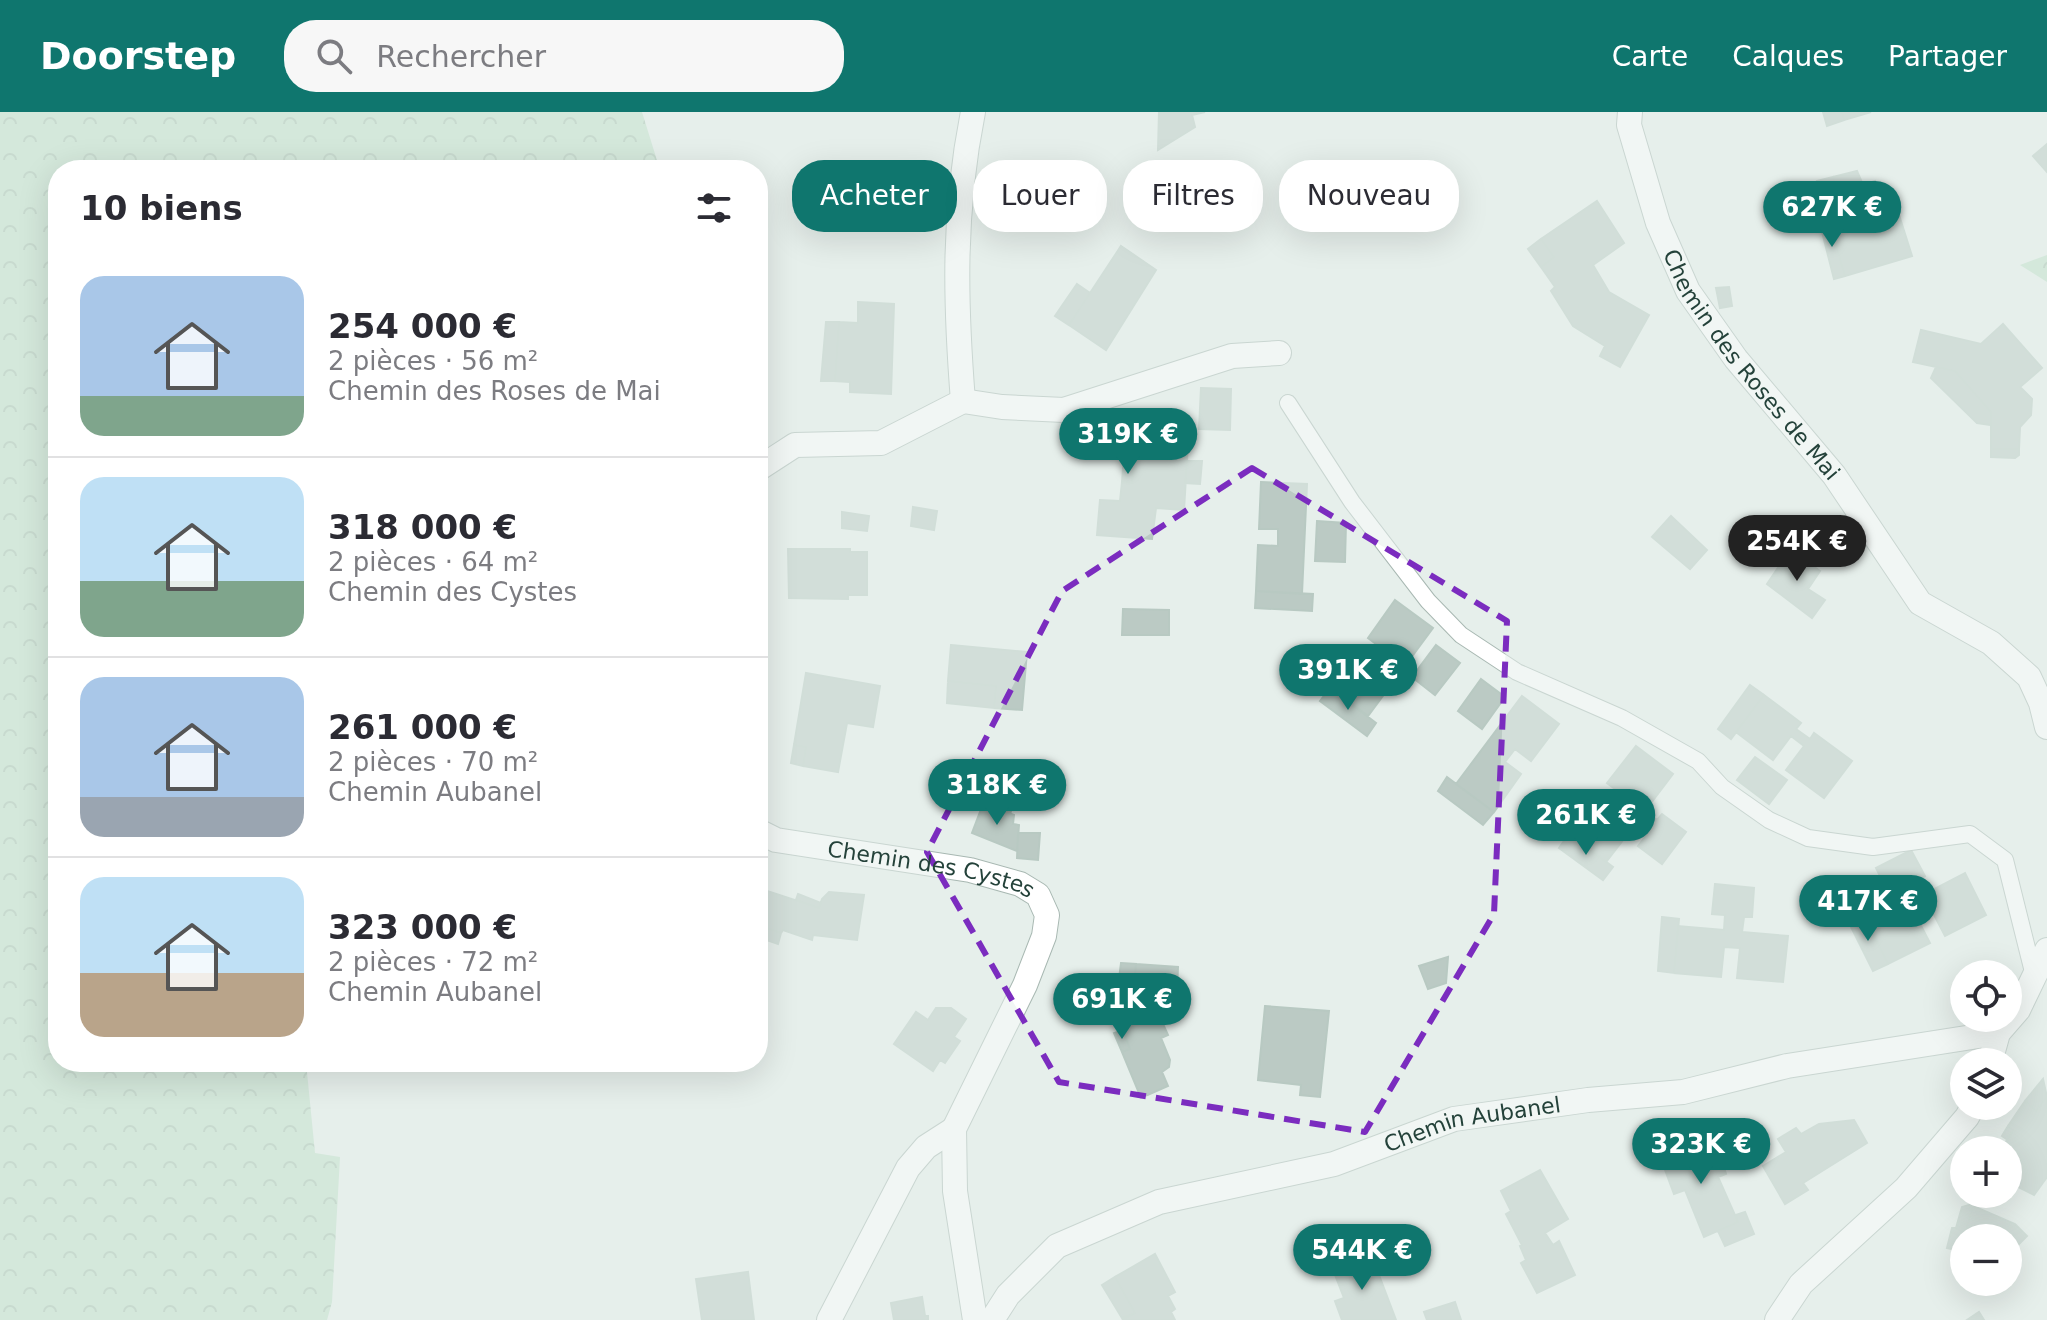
<!DOCTYPE html>
<html lang="fr">
<meta charset="utf-8">
<style>
body{margin:0;font-family:"DejaVu Sans",sans-serif;background:#f7f7f7;color:#2b2b33;height:100vh;display:flex;flex-direction:column;font-size:30px;white-space:nowrap}
*{box-sizing:border-box;margin:0}
p{font-size:26px;color:#7c7c81}
.icon{flex:none;width:44px;height:44px;fill:none;stroke:currentColor;stroke-width:2;stroke-linecap:round;stroke-linejoin:round}
.map{position:relative;flex:1;overflow:hidden}
.panel{position:absolute;left:48px;top:48px;width:720px;height:912px;display:flex;flex-direction:column;background:#fff;border-radius:32px;box-shadow:0 8px 32px #0002}
.panel>*{flex:none}
.banner{position:absolute;left:792px;top:48px;width:760px;height:72px;display:flex;gap:16px}
.buttons{position:absolute;left:1950px;top:848px;display:grid;gap:16px}
.buttons a{display:grid;place-items:center;width:72px;height:72px;border-radius:50%;background:#fff;box-shadow:0 8px 32px #0002;font-size:40px}
.price{position:absolute;translate:-50% -68px;padding:0 18px;border-radius:28px;background:#0f766e;color:#fff;font-size:26px;line-height:52px;filter:drop-shadow(0 2px 4px #0008)}
.price::after{content:'';position:absolute;left:50%;top:48px;width:24px;height:18px;margin-left:-12px;background:inherit;clip-path:polygon(0 0,100% 0,50% 100%)}
.price.current{background:#222;color:#fff}
ul{padding:0;list-style:none}
li{display:flex;align-items:center;gap:24px;height:200px;padding:0 32px}
li+li{border-top:2px solid #e1e1e2}
li span{display:grid;place-items:center;flex:none;width:224px;height:160px;border-radius:24px;color:#555}
li>.icon{margin-inline-start:auto}
span .icon{width:96px;height:96px;fill:#fffc;stroke-width:1}
li b{font-size:34px}
h2{display:flex;justify-content:space-between;align-items:center;height:96px;padding:0 32px;font-size:34px}
.tag{padding:0 28px;border-radius:32px;background:#fff;box-shadow:0 8px 32px #0002;font-size:28px;line-height:72px}
.tag.current{background:#0f766e;color:#fff}
header{display:flex;align-items:center;gap:48px;box-sizing:border-box;height:112px;padding:0 40px;background:#0f766e;color:#fff}
header strong{font-size:38px}
nav{display:flex;gap:44px;margin-inline-start:auto;font-size:28px}
.search{width:560px;height:72px;background:#f7f7f7;display:flex;align-items:center;gap:20px;box-sizing:border-box;padding:0 28px;border-radius:32px;color:#7c7c81;font-size:30px}
.map>svg:first-child{display:block}
.forest{fill:url(#forest-crowns)}
.building{fill:#bbcac4;stroke:#b8c9c2;stroke-width:2}
.lines{fill:none;stroke-linecap:round;stroke-linejoin:round}
.service-casing{stroke:#a8b8b2;stroke-width:18}
.minor-casing{stroke:#a8b8b2;stroke-width:26}
.service{stroke:#fff;stroke-width:16}
.minor{stroke:#fff;stroke-width:24}
.marked{fill:none;stroke:#7b2cbf;stroke-width:6;stroke-dasharray:16 10;stroke-linejoin:round}
.labels{text-anchor:middle;stroke-width:6;stroke-linejoin:round;paint-order:stroke}
.street-label{font-size:22px;fill:#24423a;stroke:#f7fbf9}
</style>
<header>
<strong>Doorstep</strong>
<div class="search"><svg class="icon" aria-label="search" viewBox="0 0 24 24"><circle cx="10" cy="10" r="6"/><path d="M15 15l6 6"/></svg>Rechercher</div>
<nav><a>Carte</a><a>Calques</a><a>Partager</a></nav>
</header>
<div class="map">
<svg width="2047" height="1208" viewBox="0 0 2047 1208">
<defs>
<pattern id="forest-crowns" width="20" height="18" patternUnits="userSpaceOnUse" patternTransform="scale(2)"><rect width="20" height="18" fill="#bfe0c8"/><path d="M2 6a3 3 0 1 1 6 0M12 15a3 3 0 1 1 6 0" fill="none" stroke="#a4c1ad"/></pattern>
</defs>
<rect width="100%" height="100%" fill="#e6efeb"/>
<path class="forest" d="M0,0H642L660,58H58V950H306L315,1041L340,1045L332,1190L327,1208H0Z
M2047,143V170L2020,153Z"/>
<path class="building" d="M1159,0H1205L1192,3L1195,15L1158,38Z
M1823,0H1842L1844,8L1827,14Z
M1842,0H1871L1844,8Z
M2047,32V60L2033,44Z
M1857,59L1863,73L1875,69L1886,106L1899,103L1912,144L1845,164L1828,106L1843,103L1833,65Z
M1833,65L1843,103L1828,106L1817,69Z
M1597,89L1624,131L1593,153L1609,180L1649,203L1620,255L1600,244L1605,234L1573,214L1551,179L1555,175L1541,155L1554,145L1541,127Z
M1828,106L1845,164L1834,167L1819,108Z
M1541,127L1554,145L1541,155L1528,137Z
M1121,134L1156,158L1106,238L1069,213Z
M1077,172L1090,181L1069,213L1055,204Z
M1729,175L1732,194L1720,196L1716,176Z
M858,190L894,192L891,282L850,280V270L835,269L839,210L858,211Z
M826,210H839L835,269H821Z
M2003,212L2042,256L2020,275L2032,287L2031,303L2020,315L2019,337H1991V300L1955,259L1913,250L1921,218L1981,232Z
M1936,255L1955,259L1991,300V313L1977,311L1931,266Z
M1201,276L1231,277L1230,318L1199,317Z
M1125,330L1188,332L1184,398L1156,396L1152,427L1097,423L1100,388L1120,389L1122,370L1132,371L1133,357L1123,356Z
M1991,337H2019V343L2015,346L1991,345Z
M1187,349H1202L1200,372L1185,371Z
M1123,356L1133,357L1132,371L1122,370Z
M1261,370L1307,372L1302,482L1256,479L1258,433L1278,434V417H1259Z
M913,395L937,399L934,418L911,414Z
M842,400L869,404L867,419L842,416Z
M1671,404L1707,438L1690,457L1652,425Z
M1317,409L1346,411L1345,450L1315,449Z
M788,437H850V440H867V483H848V487L789,486Z
M1790,438L1820,459L1808,477L1825,488L1812,506L1767,472Z
M1256,479L1313,482L1312,499L1255,496Z
M1395,488L1433,516L1368,604L1330,576L1358,539L1374,551L1384,538L1368,526Z
M1123,497L1169,498V523H1122Z
M951,533L1027,540L1022,598L994,596L996,574L948,569Z
M1436,533L1460,551L1435,583L1412,565Z
M806,561L880,574L873,615L847,611L838,660L803,654L806,635L794,633Z
M1481,567L1505,585L1482,617L1458,599Z
M948,569L996,574L994,596L947,591Z
M1750,573L1764,583L1731,627L1718,617Z
M1330,576L1376,611L1367,624L1320,589Z
M1764,583L1801,611L1796,617L1810,627L1814,621L1852,649L1824,686L1786,658L1804,634L1791,624L1773,648L1736,620Z
M1522,584L1559,612L1531,649L1515,637L1505,650L1521,662L1494,700L1456,672Z
M794,633L806,635L803,654L791,651Z
M1636,634L1673,662L1645,699L1657,708L1662,702L1686,720L1662,752L1638,734L1646,724L1634,714L1606,750L1569,722L1598,685L1622,702L1631,689L1607,671Z
M1755,645L1787,668L1769,692L1737,668Z
M972,661L1018,678L1010,702L972,687L969,695L959,692Z
M1447,665L1494,700L1483,713L1438,679Z
M983,692L1014,703L1013,712L1019,713L1017,739L972,721Z
M1018,721H1040L1038,748L1017,746Z
M1569,722L1613,755L1603,768L1559,736Z
M1911,738L1925,764L1918,768L1925,782L1965,761L1986,803L1945,824L1931,797L1916,804L1930,831L1888,852L1867,810L1908,790L1901,777L1889,782L1876,756Z
M1715,772L1754,776L1752,805H1744L1742,820L1788,824L1783,870L1737,866L1740,836L1724,835L1721,865L1674,861L1678,814L1724,818L1725,803L1712,802Z
M758,776L819,796L822,787L829,780L864,783L857,828L813,823L812,828L783,818L781,821L758,813Z
M798,782L821,791L819,796L796,788Z
M1864,803L1888,852L1873,859L1849,811Z
M1662,805L1679,807L1674,861L1658,859Z
M758,813L781,821L778,832L758,825Z
M1448,845L1446,871L1428,877L1419,854Z
M1121,851L1136,852L1134,873L1128,872L1126,893L1115,898Z
M1136,852L1178,855L1177,879L1158,878L1155,904L1159,903L1168,923L1161,926L1170,948L1169,955L1162,960L1168,974L1141,986L1122,940L1130,937L1115,898L1126,893L1128,872L1134,873Z
M1265,894L1329,899L1320,985L1300,983L1301,973L1258,968Z
M936,896H951L966,907L954,925L960,929L945,951L940,948L933,959L894,932L916,900L928,908Z
M1123,918L1130,937L1122,940L1114,921Z
M2043,967L2047,985L2036,999L2025,989Z
M2047,985V1065L2034,1083L2008,1070V1038H2001L2013,1018L2008,1014L2025,989L2036,999Z
M1854,1008L1867,1031L1803,1071L1808,1078L1785,1092L1763,1054L1786,1040L1778,1027L1796,1016L1801,1022L1819,1012Z
M2008,1014L2013,1018L2008,1028L2002,1024Z
M1706,1029L1713,1049L1721,1046L1726,1062L1718,1065L1738,1110L1704,1125L1685,1078L1674,1082L1661,1047Z
M1540,1058L1568,1107L1545,1121L1553,1133L1559,1129L1575,1163L1537,1181L1521,1151L1526,1148L1520,1134L1522,1133L1506,1102L1511,1099L1501,1079Z
M1969,1093L1973,1094L1960,1139L1947,1136L1952,1116H1956L1962,1095Z
M1973,1094L2015,1112L2027,1124L2008,1143V1126H1964V1140L1960,1139Z
M1745,1100L1754,1122L1725,1134L1718,1119L1738,1110L1736,1103Z
M1155,1142L1175,1180L1168,1184L1175,1197L1171,1200L1175,1208H1122L1135,1201L1115,1165Z
M1371,1142L1396,1208H1342L1335,1189L1344,1186L1332,1155Z
M748,1160L754,1208H702L696,1167Z
M1115,1165L1135,1201L1122,1206L1102,1173Z
M922,1185L925,1204H928V1208H894L891,1191Z
M1455,1190L1461,1208H1427L1424,1200Z
M1979,1200L1984,1208H1967Z"/>
<g class="lines">
<defs>
<path id="service" d="M1288,291L1352,390L1428,489L1461,523L1517,560L1622,606L1698,649L1722,675L1769,708L1808,726L1873,735L1970,722L2005,748L2034,864"/>
<g id="minor">
<path id="s1" d="M1630,0L1629,13L1658,111L1688,179L1736,247L1834,363L1920,491L1991,531L2029,565L2041,591L2047,615"/>
<path d="M963,289L1002,295L1064,298L1232,244L1279,241"/>
<path d="M963,289C955,188 953,100 973,0"/>
<path d="M758,357L795,333L881,331L963,289"/>
<path id="s2" d="M758,719L776,728L970,758L1020,772L1038,783L1047,803L1044,824L1025,873L954,1017L955,1079L975,1208"/>
<path d="M1990,950L1998,921L2018,898L2047,838"/>
<path d="M829,1208L908,1056L926,1035L954,1017"/>
<path id="s3" d="M992,1208L1008,1183L1057,1134L1159,1090L1334,1052L1454,1007L1588,988L1683,980L1787,954L1998,921"/>
<path d="M1777,1208L1801,1172L1906,1076L1967,1005L1973,994"/>
</g>
</defs>
<use href="#service" class="service-casing"/>
<use href="#minor" class="minor-casing"/>
<use href="#service" class="service"/>
<use href="#minor" class="minor"/>
</g>
<path d="M0 0H2047V1208H0ZM1252,356L1507,509L1494,802L1365,1020L1059,970L927,740L1062,479Z" fill="#e6efeb" fill-opacity=".55" fill-rule="evenodd"/>
<path class="marked" d="M1252,356L1507,509L1494,802L1365,1020L1059,970L927,740L1062,479Z"/>
<g class="labels">
<g class="street-label">
<text dy="8" stroke="none"><textPath href="#s1" startOffset="286">Chemin des Roses de Mai</textPath></text>
<text dy="8" stroke="none"><textPath href="#s2" startOffset="178">Chemin des Cystes</textPath></text>
<text dy="8" stroke="none"><textPath href="#s3" startOffset="534">Chemin Aubanel</textPath></text>
</g>
</g>
</svg>
<div class="buttons">
<a><svg class="icon" aria-label="locate" viewBox="0 0 24 24"><circle cx="12" cy="12" r="6"/><path d="M12 2v4M12 18v4M2 12h4M18 12h4"/></svg></a>
<a><svg class="icon" aria-label="layers" viewBox="0 0 24 24"><path d="M12 4l9 5-9 5-9-5zM3 14l9 5 9-5"/></svg></a>
<a>+</a>
<a>−</a>
</div>
<b class="price" style="left:1832px;top:137px">627K €</b>
<b class="price" style="left:1128px;top:364px">319K €</b>
<b class="price current" style="left:1797px;top:471px">254K €</b>
<b class="price" style="left:1348px;top:600px">391K €</b>
<b class="price" style="left:997px;top:715px">318K €</b>
<b class="price" style="left:1586px;top:745px">261K €</b>
<b class="price" style="left:1868px;top:831px">417K €</b>
<b class="price" style="left:1122px;top:929px">691K €</b>
<b class="price" style="left:1701px;top:1074px">323K €</b>
<b class="price" style="left:1362px;top:1180px">544K €</b>
<div class="banner">
<a class="tag current">Acheter</a>
<a class="tag">Louer</a>
<a class="tag">Filtres</a>
<a class="tag">Nouveau</a>
</div>
<section class="panel">
<h2>10 biens<svg class="icon" aria-label="filters" viewBox="0 0 24 24"><path d="M4 7h16M4 17h16"/><circle cx="9" cy="7" r="2"/><circle cx="15" cy="17" r="2"/></svg></h2>
<ul>
<li><span style="background:linear-gradient(#a9c7e8 75%,#7fa58c 0)"><svg class="icon" aria-label="home" viewBox="0 0 24 24"><path d="M3 11l9-7 9 7M6 9v11h12V9"/></svg></span><div><b>254 000 €</b><p>2 pièces · 56 m²</p><p>Chemin des Roses de Mai</p></div></li>
<li><span style="background:linear-gradient(#bfe0f5 65%,#7fa58c 0)"><svg class="icon" aria-label="home" viewBox="0 0 24 24"><path d="M3 11l9-7 9 7M6 9v11h12V9"/></svg></span><div><b>318 000 €</b><p>2 pièces · 64 m²</p><p>Chemin des Cystes</p></div></li>
<li><span style="background:linear-gradient(#a9c7e8 75%,#9aa5b1 0)"><svg class="icon" aria-label="home" viewBox="0 0 24 24"><path d="M3 11l9-7 9 7M6 9v11h12V9"/></svg></span><div><b>261 000 €</b><p>2 pièces · 70 m²</p><p>Chemin Aubanel</p></div></li>
<li><span style="background:linear-gradient(#bfe0f5 60%,#b9a48a 0)"><svg class="icon" aria-label="home" viewBox="0 0 24 24"><path d="M3 11l9-7 9 7M6 9v11h12V9"/></svg></span><div><b>323 000 €</b><p>2 pièces · 72 m²</p><p>Chemin Aubanel</p></div></li>
</ul>
</section>
</div>
